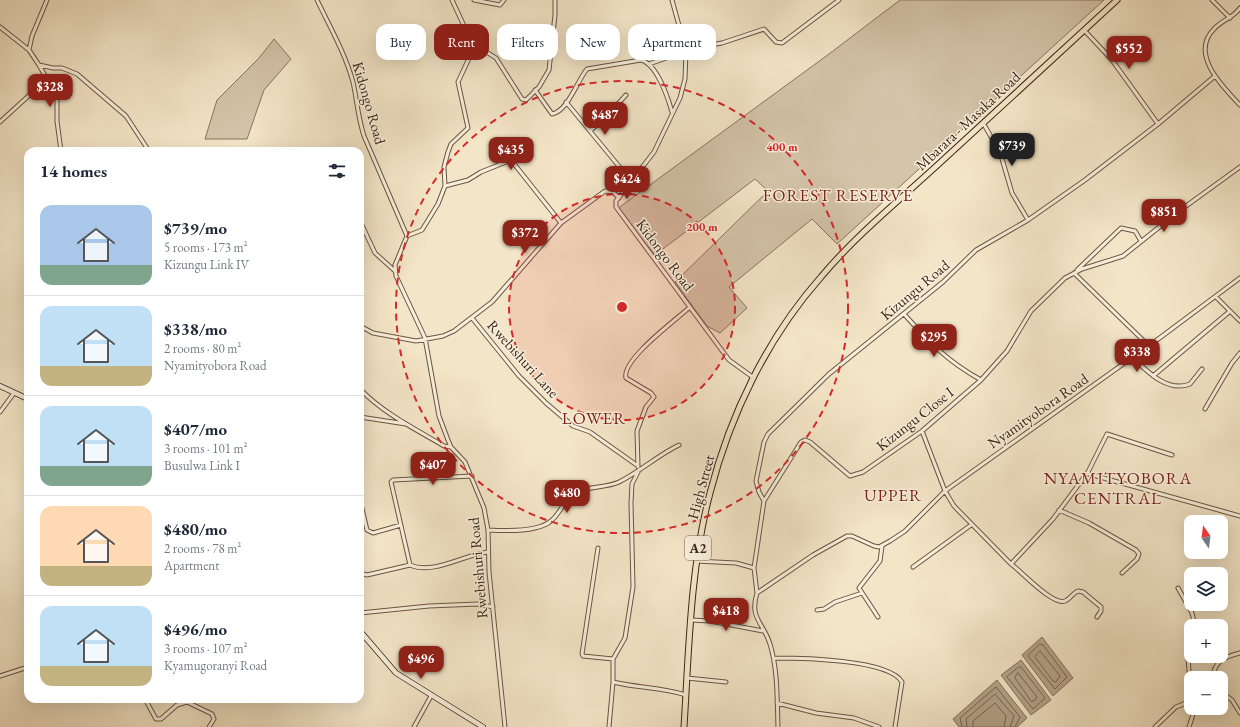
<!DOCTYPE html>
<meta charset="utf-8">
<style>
body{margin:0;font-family:"EB Garamond",serif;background:#f2f2f3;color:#1f2937;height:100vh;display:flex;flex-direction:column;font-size:15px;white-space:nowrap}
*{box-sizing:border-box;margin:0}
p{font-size:13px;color:#747a83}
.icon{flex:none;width:22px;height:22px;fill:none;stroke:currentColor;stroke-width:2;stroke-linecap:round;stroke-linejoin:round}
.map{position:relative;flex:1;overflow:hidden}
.side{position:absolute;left:24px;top:147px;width:340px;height:556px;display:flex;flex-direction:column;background:#fff;border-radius:12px;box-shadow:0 4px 16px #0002}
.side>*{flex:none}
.guide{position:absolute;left:376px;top:24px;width:380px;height:36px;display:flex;gap:8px}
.needle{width:26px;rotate:346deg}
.tools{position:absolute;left:1184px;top:515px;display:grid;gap:8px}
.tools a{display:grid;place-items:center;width:44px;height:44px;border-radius:8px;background:#fff;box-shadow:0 4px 16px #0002;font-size:20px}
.price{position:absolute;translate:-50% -34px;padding:0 9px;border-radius:8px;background:#8f2418;color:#fff;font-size:13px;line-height:26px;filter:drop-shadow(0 1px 2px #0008)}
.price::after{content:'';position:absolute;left:50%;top:24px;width:12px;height:9px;margin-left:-6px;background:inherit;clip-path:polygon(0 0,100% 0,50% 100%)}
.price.active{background:#222;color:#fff}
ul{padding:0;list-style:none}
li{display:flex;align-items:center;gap:12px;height:100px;padding:0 16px}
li+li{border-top:1px solid #e0e1e3}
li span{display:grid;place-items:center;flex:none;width:112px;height:80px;border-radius:12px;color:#555}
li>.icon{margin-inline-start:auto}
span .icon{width:48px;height:48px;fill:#fffc;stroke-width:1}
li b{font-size:17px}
h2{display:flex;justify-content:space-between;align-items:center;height:48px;padding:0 16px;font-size:17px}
.chip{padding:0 14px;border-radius:12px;background:#fff;box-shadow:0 4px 16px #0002;font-size:14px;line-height:36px}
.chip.active{background:#8f2418;color:#fff}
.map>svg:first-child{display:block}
.green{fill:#d4c4a9;stroke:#887460}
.water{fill:#b5a48b;stroke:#85715c}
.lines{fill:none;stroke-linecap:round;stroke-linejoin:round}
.shore{stroke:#786450;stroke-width:1}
.street-casing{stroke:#6a5542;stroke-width:5}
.secondary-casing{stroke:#3c2516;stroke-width:6}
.primary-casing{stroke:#3c2516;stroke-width:7}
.street{stroke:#f7eedb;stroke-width:3}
.secondary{stroke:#f7eedb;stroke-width:4.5}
.primary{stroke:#f3e5c7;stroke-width:5}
.ring{fill:none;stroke:#d62828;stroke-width:2;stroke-dasharray:7 5}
.labels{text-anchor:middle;stroke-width:3;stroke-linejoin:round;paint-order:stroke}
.shield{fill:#f7eedb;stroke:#746151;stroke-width:1}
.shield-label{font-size:14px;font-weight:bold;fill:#3c2516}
.street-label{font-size:15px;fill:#3c2516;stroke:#f7eedb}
.quarter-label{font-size:17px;letter-spacing:1px;fill:#7a1f14;stroke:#f7eedb}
.centre{fill:#d62828;stroke:#f7eedb;stroke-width:2}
.ring-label{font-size:12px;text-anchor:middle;font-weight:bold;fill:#d62828;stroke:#f7eedb;stroke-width:3;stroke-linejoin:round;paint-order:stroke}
</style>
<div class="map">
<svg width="1240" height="727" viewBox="0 0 1240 727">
<rect width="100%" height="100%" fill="#f3e5c7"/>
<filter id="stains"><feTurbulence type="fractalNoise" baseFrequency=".005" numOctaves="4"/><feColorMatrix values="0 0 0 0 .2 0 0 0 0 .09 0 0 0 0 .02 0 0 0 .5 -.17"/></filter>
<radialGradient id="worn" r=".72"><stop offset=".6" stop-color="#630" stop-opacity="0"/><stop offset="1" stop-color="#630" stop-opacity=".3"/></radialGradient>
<path class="green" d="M900,0H1104L837,244L812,219L729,287L747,308L720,333L707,326L675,282L768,191L755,179L655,255L617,209L829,54Z
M274,39L291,59L264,90L247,139H205L217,100L259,58Z"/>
<path class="water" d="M1042,637L1073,678L1053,696L1022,655Z
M1021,660L1051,700L1031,715L1001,675Z
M997,680L1027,718L1017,727H959L953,719Z"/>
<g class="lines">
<path class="shore" d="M1040,644L1043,645L1067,677L1055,689L1028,656Z
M1040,651L1060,676L1056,682L1053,681L1035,657Z
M1019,667H1021L1045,698L1033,709L1007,677Z
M1018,673L1037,697L1034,701H1031L1015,678Z
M962,727L960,718L996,687L1020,717L1015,727
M967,727L966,719L995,694L1014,716L1010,727
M973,727V721L995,703L1006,716L1004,727"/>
<defs>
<path id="street" d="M317,0C330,27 345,53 353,82C357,100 358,118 364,136L407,236
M474,0L500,5L504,0
M672,0L686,51L685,79L680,98L654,152L616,201V207L729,360L754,378
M1212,0L1230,18
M1240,8C1233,18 1222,20 1214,29C1189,54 1223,87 1240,105
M0,27L29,50L39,65L53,68H62L77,74L126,116L149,151
M1084,30L1112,60L1158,124
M472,43L496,58L522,99L526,100L539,87L549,70L555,15V0
M686,46H705L722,43L764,29L776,42L782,43L839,0
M29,50L32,36L47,0
M649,64L686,51
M39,65L57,97V121L61,151
M535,90L552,114C568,111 577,81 587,69L641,60C657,64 668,98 672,112
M566,102L632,182
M0,122L47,79
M983,123L1000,152L1012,193L1028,220
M591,130L607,116L626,95
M445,186L468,180L481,172L511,160L561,223
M360,221L375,253L395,271
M407,236L395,265L396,276L425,338L439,416L448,440L451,447L465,462L484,508L488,530L489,572L505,727
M407,236L422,230L438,204L445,186L444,167L448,152L451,144L468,128L458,82L471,54L472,43L452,0
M1077,270L1121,228L1135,231L1141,241
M1074,273L1149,346
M1216,297L1240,321
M904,314C930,343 947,361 981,380
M472,318L519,376L546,403L573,426L590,432L638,466
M360,326L373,333L416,341L443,336L454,331L492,302L561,223L605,191L613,192L619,198
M1132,357C1147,371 1167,393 1190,384L1202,369
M1153,376L1229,312
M360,389C383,413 415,429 444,446L451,447
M1205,409L1232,363L1240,353
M0,412L14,393
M360,417L406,424
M922,431L945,491L954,506L1011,564L1053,519L1088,472L1089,474L1240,516
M638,467L637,431L646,407L654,397L651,393L626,378C621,360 677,319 690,307
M1088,472L1107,434L1172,455
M360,500L367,530L373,533L401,525
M764,501L801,442L805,440L810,442L850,476L863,472L922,431L981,380L1007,351L1031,311L1065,278L1082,269L1123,256L1182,209L1240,167
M1059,510L1089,523L1136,550L1139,554L1137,559L1122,573
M488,530C504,531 538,532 551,521C561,513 565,497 577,492C590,486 606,488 619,482C641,471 658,455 679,445
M598,548L582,654L583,656L613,659
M696,561L736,563L754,568
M1011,564C1021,571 1053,606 1065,601C1070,599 1073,593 1078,591L1083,592L1101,607V611L1097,617
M410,565L391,482L393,480L472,476
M913,567L971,525
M360,573L367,575L410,565C433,575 463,555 488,552
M1178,588L1192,613L1195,626
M757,593L754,568L764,501L759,492L756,481L764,442L768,434L829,374L943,282L976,250L1028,220L1085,180L1158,124L1215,76
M817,610L824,609L835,602L862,593
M360,613L429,606L478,604L493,607
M878,617L859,588L880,561L882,546
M691,620L710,621L763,631
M1191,637L1188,658L1191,695
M774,658C799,658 889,659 902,682L895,727
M0,676L28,667
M687,678L726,682
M1212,678C1215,661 1224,657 1240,653
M613,682C637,688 662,687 686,695
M1221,692L1232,700L1240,713
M145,699L156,719H161L177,705L187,702L212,714L214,719L209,727
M777,703L816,713L854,718L879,727
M414,727L431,696
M609,727L613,682V659L625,638L633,587L631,503L632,484L639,470
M778,727C777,700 778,670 770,644C764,623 749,619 757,593L813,555L847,536H852L874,546L879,547L890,541L905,531L945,491L1161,337L1240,278
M1155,727L1176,707L1191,701
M1189,727L1195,708"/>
<path id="secondary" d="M0,386L28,399
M360,631L396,673L483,727"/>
<path id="primary" d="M684,727C689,649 690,569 710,493C730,415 767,338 821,277C857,234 902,198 943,160C1001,106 1059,53 1117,0"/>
</defs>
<use href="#street" class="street-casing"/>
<use href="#secondary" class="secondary-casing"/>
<use href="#primary" class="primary-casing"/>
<use href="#street" class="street"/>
<use href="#secondary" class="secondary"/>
<use href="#primary" class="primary"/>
</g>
<circle cx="622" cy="307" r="113" fill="#d62828" fill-opacity=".12"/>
<g class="ring">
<circle cx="622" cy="307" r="113"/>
<circle cx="622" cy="307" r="226"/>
</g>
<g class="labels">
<rect class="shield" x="685" y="536" width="26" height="24" rx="3"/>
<g class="shield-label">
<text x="698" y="553">A2</text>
</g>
<g class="street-label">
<text transform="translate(369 103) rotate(74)" y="5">Kidongo Road</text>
<text transform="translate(968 121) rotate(-43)" y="5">Mbarara - Masaka Road</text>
<text transform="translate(665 255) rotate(53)" y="5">Kidongo Road</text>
<text transform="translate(915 290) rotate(-40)" y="5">Kizungu Road</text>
<text transform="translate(523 359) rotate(48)" y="5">Rwebishuri Lane</text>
<text transform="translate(1038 411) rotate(-35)" y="5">Nyamityobora Road</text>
<text transform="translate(915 419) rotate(-38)" y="5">Kizungu Close I</text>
<text transform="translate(701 487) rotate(-75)" y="5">High Street</text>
<text transform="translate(478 568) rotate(-95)" y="5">Rwebishuri Road</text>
</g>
<g class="quarter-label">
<text x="838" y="201">FOREST RESERVE</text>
<text x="594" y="424">LOWER</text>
<text x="1118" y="484">NYAMITYOBORA<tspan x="1118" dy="20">CENTRAL</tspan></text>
<text x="893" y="501">UPPER</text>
</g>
</g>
<circle cx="622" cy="307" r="6" class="centre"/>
<g class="ring-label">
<text x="782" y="151">400 m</text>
<text x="702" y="231">200 m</text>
</g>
<rect width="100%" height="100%" filter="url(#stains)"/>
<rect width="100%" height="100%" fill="url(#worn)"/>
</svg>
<div class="tools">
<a><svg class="needle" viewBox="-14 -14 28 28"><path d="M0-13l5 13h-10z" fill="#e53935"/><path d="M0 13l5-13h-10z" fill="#747a83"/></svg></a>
<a><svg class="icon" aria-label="layers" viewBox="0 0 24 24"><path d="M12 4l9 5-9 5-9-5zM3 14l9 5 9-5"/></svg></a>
<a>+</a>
<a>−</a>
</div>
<b class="price" style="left:1129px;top:70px">$552</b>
<b class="price" style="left:50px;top:108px">$328</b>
<b class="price" style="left:605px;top:136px">$487</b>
<b class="price active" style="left:1012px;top:167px">$739</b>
<b class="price" style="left:511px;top:171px">$435</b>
<b class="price" style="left:627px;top:200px">$424</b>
<b class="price" style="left:1164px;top:233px">$851</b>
<b class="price" style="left:525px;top:254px">$372</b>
<b class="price" style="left:934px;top:358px">$295</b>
<b class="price" style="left:1137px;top:373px">$338</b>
<b class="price" style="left:433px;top:486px">$407</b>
<b class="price" style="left:567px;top:514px">$480</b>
<b class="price" style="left:726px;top:632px">$418</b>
<b class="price" style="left:421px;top:680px">$496</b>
<div class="guide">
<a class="chip">Buy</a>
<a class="chip active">Rent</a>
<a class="chip">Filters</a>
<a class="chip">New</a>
<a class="chip">Apartment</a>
</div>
<section class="side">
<h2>14 homes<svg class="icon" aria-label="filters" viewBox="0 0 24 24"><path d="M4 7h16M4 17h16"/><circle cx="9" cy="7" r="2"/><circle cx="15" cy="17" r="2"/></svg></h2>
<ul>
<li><span style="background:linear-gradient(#a9c7e8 75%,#7fa58c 0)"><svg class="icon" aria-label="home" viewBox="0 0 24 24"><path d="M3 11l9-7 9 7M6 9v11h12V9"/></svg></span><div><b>$739/mo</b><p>5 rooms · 173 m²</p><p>Kizungu Link IV</p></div></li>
<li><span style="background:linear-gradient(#bfe0f5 75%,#c2b280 0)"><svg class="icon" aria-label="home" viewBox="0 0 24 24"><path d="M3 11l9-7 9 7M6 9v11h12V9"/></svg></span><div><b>$338/mo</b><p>2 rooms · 80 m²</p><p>Nyamityobora Road</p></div></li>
<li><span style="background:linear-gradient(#bfe0f5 75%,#7fa58c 0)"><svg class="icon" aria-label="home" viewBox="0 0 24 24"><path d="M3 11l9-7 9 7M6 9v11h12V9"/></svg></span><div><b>$407/mo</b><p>3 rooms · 101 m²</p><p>Busulwa Link I</p></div></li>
<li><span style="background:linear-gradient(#ffd9b3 75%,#c2b280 0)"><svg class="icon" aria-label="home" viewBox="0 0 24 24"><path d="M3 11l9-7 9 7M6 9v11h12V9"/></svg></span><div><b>$480/mo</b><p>2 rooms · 78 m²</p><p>Apartment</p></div></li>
<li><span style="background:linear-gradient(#bfe0f5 75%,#c2b280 0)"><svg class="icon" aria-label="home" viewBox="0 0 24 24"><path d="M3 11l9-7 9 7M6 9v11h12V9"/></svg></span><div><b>$496/mo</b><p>3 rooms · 107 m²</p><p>Kyamugoranyi Road</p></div></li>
</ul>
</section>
</div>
